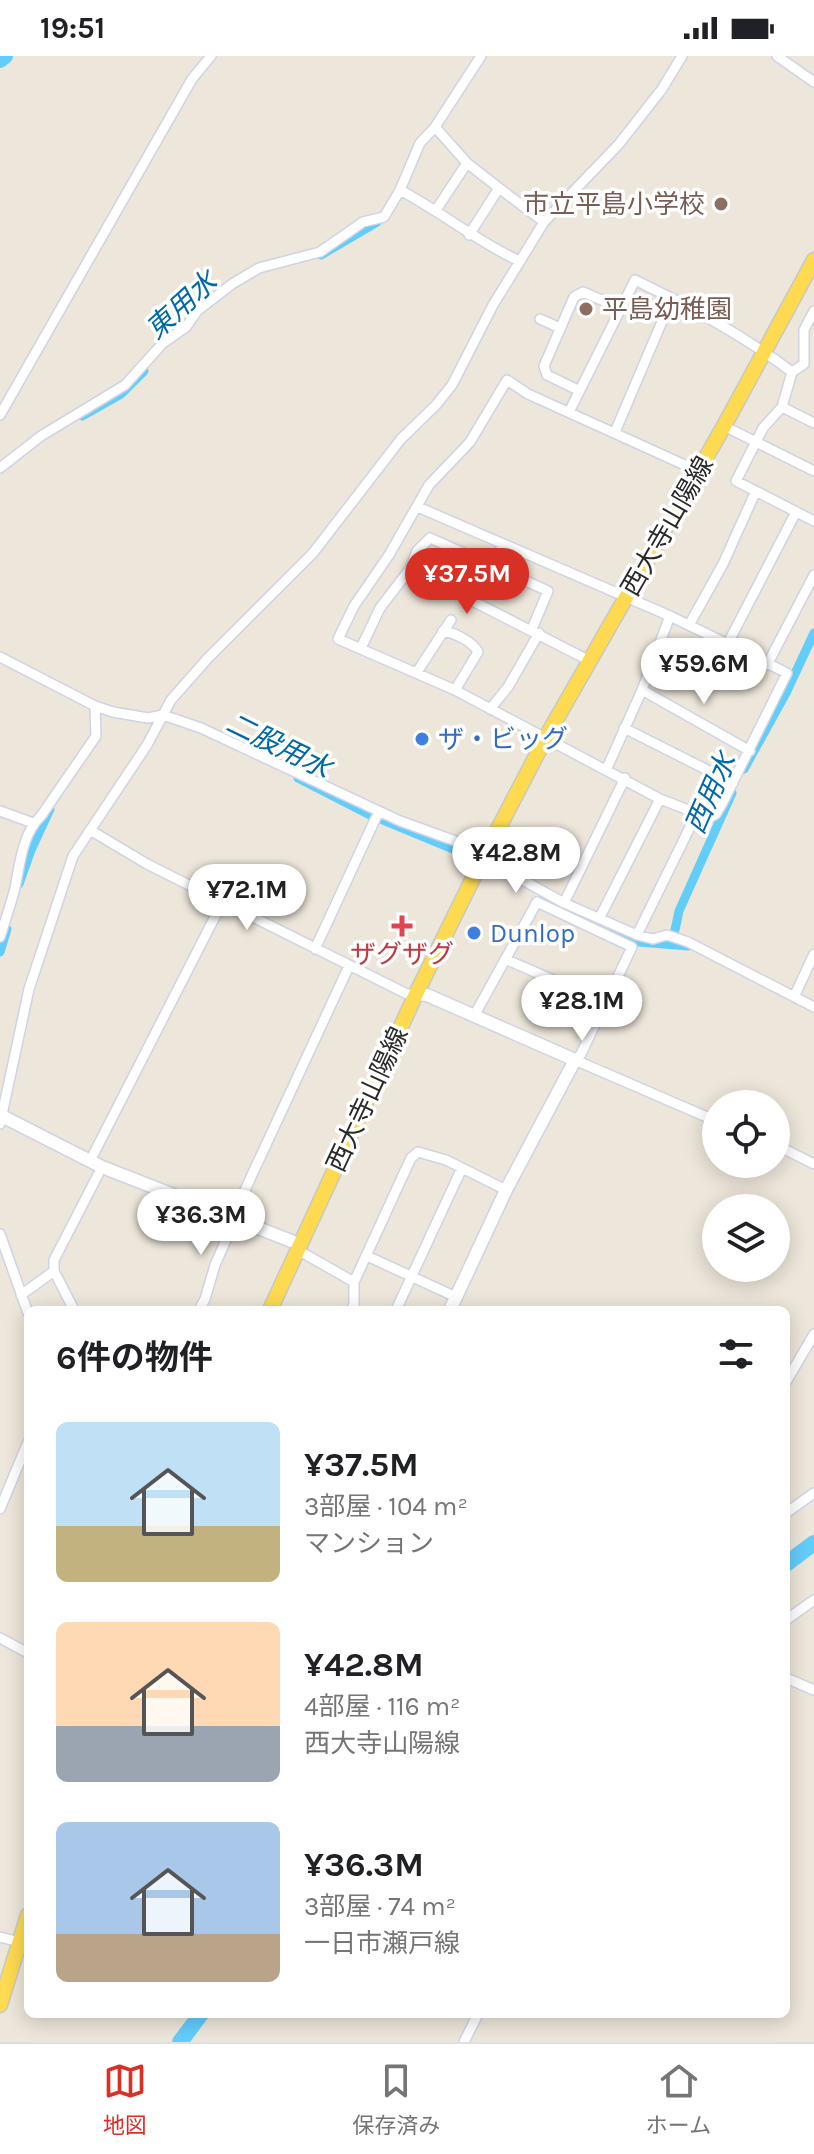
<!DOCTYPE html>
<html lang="ja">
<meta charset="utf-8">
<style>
body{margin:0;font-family:Karla,"Noto Sans JP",sans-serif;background:#f2f2f2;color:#202124;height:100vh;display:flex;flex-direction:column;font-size:30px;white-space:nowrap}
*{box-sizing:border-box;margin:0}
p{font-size:26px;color:#757577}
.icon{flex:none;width:44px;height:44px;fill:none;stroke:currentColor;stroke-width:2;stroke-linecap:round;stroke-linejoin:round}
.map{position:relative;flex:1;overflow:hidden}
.drawer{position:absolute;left:24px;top:1250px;width:766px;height:712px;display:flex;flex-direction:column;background:#fff;border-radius:12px;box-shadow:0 4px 20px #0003}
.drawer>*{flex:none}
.fabs{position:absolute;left:702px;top:1034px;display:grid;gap:16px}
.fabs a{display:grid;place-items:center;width:88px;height:88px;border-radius:50%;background:#fff;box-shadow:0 4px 20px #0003;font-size:40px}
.price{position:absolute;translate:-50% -68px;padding:0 18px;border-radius:28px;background:#fff;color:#222;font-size:26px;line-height:52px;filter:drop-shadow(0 2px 4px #0008)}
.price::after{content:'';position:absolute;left:50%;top:48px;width:24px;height:18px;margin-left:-12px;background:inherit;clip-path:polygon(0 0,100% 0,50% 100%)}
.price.selected{background:#d93025;color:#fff}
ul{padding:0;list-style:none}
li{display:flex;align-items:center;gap:24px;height:200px;padding:0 32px}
li span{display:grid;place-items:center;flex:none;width:224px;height:160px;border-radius:12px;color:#555}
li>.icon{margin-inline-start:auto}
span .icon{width:96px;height:96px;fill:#fffc;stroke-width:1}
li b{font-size:34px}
h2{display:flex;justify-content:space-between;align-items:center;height:96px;padding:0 32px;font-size:34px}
.status{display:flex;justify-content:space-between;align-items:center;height:56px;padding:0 40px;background:#fff;direction:ltr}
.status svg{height:22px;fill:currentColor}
.tabs{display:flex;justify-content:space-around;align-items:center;height:112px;border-top:2px solid #e0e0e0;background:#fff;font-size:22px;color:#757577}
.tabs a{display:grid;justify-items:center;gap:4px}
.tabs .selected{color:#d93025}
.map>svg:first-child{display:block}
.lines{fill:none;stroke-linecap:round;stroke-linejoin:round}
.canal{stroke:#63cdfa;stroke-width:9}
.river{stroke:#63cdfa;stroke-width:16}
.street-casing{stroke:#cfd3e4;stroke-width:12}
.secondary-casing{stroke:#cfd3e4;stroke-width:15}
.primary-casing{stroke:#c8c8c8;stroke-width:17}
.street{stroke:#fff;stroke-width:9}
.secondary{stroke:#fff;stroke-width:12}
.primary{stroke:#fdda4f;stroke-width:14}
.education-dot{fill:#8d6e63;stroke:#fff;stroke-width:3}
.shop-dot{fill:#3f7fe0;stroke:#fff;stroke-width:3}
.health-dot{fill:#e0444e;stroke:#fff;stroke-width:3}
.labels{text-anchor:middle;stroke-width:7;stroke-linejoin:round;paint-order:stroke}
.education-label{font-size:26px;fill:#785e54;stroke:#fff;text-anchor:end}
.street-label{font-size:26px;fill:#2a2a2a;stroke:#fff}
.shop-label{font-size:26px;fill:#366cbe;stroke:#fff;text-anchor:start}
.health-label{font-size:26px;fill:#be3a42;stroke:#fff}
.water-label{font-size:28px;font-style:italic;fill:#0169a6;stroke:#fff}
</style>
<div class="status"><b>19:51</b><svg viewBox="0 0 49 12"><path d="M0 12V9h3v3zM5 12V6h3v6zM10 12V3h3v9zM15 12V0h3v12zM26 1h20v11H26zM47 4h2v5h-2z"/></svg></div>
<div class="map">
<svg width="814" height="1986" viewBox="0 0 814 1986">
<rect width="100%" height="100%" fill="#ede6da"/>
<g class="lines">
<path class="canal" d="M321,199L377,166
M82,360L121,338L144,315
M744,713L786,637L814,577
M298,722L370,759
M383,764L475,802
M19,828L31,794L50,753
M578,857L639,886L688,890
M675,874L679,855L732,737
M0,896L7,873"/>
<path class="river" d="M0,4L5,0
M786,1508L814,1487
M180,1986L201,1958"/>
<defs>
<path id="street" d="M777,0L814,26
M435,71L467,107L436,154
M467,107L499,132L469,179
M499,132L544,166
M400,134L420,87L435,71L481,0
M814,255L804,274V308L792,316L782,351L763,372L736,425L814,465
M540,263L560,272
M578,334L547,319L544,310L574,241L583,236L620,252
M782,351L814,367
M569,356L635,224C690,251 743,279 792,316
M0,359L192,23L211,0
M724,370L814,415
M615,376L672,242
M0,412L41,380L125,329L163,287L186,271L197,255L232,228L259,212L320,196L363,166L384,161L400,134C441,156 477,185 519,205
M418,451L670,560L787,617L723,746L716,758L709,762L660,743L455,634L338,583L354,550L389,499L429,429L470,386L507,324L528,338L698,415
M410,513L590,605
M475,546L503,488
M689,569L723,508L755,437
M443,575C455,577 472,585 478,596L455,634
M727,589L796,456
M361,592L380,552L410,513L417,495L430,482L548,535L532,573
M0,601L95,650L113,656L148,662L163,659L201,672L400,765L472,791L483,802L564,847L637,879L653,883L667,879L688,886L814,951
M767,609L814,519
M417,616L451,564
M642,634L750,695
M490,653L508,631L539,577
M624,672L733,727
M607,712L642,634L670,560
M0,755L33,767
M90,774L147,808L407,938H416
M564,847L625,722
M600,861L660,743
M637,879L696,759
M0,881C5,865 11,848 15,832C20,808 22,778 41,760L96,680L95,650
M315,893L379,755
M505,903L606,947
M794,941L814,898
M474,960L537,846L632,891L581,998L575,1004L716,1065
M0,1068L29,933L73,800L147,689L171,644L208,602L313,497L401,383L436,349L452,329L493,249L544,166L619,88L662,33L682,0
M776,1089L814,1108
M90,1105L223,845
M232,1162L349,910
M0,1178L28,1257
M296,1193L354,1226
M367,1200L456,1241
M21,1239L54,1215
M74,1254L54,1215V1204L102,1111
M199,1254L205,1243L215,1209L235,1163
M351,1254L354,1249V1226L411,1102L418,1096L446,1104L506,1134
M396,1254L462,1112
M786,1326L814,1278
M0,1453L28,1386
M786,1457L814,1437
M786,1564L814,1544
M0,1582L28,1597
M786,1622L814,1634
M0,1881L28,1888
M464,1986L478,1958"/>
<path id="secondary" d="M416,938L427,939L575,1004L506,1134L450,1254
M0,1059L102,1111L299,1188"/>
<path id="primary" d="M270,1254L416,938L483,802L545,683L724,370L814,204
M0,1949L28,1859"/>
</defs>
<use href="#street" class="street-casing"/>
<use href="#secondary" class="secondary-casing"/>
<use href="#primary" class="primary-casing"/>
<use href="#street" class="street"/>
<use href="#secondary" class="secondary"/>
<use href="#primary" class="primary"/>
</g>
<g class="education-dot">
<circle cx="721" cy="148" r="8"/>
<circle cx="586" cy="253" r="8"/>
</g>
<g class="shop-dot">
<circle cx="422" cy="683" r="8"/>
<circle cx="474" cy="877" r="8"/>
</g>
<path class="health-dot" d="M398 858h8v8h8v8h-8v8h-8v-8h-8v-8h8z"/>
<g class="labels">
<g class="education-label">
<text x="705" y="157">市立平島小学校</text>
<text x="602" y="262" text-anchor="start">平島幼稚園</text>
</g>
<g class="street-label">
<text transform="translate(667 470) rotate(-60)" y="9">西大寺山陽線</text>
<text transform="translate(367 1043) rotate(-65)" y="9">西大寺山陽線</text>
</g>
<g class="shop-label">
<text x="438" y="692">ザ・ビッグ</text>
<text x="490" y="886">Dunlop</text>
</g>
<g class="health-label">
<text x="402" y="907">ザグザグ</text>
</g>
<g class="water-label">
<text transform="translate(181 249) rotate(-42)" y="10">東用水</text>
<text transform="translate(279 689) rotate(26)" y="10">二股用水</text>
<text transform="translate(710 737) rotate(-66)" y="10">西用水</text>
</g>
</g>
</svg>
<div class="fabs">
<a><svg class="icon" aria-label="locate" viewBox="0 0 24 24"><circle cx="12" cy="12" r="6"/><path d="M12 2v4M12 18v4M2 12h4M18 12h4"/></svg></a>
<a><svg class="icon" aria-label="layers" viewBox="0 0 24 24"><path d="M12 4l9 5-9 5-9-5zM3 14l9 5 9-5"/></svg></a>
</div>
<b class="price selected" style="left:467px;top:560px">¥37.5M</b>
<b class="price" style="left:704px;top:650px">¥59.6M</b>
<b class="price" style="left:516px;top:839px">¥42.8M</b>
<b class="price" style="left:247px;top:876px">¥72.1M</b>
<b class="price" style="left:582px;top:987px">¥28.1M</b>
<b class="price" style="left:201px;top:1201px">¥36.3M</b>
<section class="drawer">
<h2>6件の物件<svg class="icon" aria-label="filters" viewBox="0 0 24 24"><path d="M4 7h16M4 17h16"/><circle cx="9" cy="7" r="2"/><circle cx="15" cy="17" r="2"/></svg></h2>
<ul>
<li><span style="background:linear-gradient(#bfe0f5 65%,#c2b280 0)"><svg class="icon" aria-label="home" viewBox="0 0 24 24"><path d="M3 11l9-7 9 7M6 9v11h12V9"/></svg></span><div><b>¥37.5M</b><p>3部屋 · 104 m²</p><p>マンション</p></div></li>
<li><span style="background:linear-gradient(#ffd9b3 65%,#9aa5b1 0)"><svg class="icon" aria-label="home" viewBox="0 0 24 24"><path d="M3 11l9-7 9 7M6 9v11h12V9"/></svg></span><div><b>¥42.8M</b><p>4部屋 · 116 m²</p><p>西大寺山陽線</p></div></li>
<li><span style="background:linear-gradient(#a9c7e8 70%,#b9a48a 0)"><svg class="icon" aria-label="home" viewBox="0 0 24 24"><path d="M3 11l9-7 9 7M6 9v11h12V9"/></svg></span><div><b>¥36.3M</b><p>3部屋 · 74 m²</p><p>一日市瀬戸線</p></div></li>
</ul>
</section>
</div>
<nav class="tabs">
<a class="selected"><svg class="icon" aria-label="map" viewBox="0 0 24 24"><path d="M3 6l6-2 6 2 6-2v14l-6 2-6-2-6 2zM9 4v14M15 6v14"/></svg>地図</a>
<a><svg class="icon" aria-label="saved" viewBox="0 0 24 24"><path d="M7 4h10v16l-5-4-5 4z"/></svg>保存済み</a>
<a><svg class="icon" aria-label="home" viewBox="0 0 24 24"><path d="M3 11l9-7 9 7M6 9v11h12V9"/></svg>ホーム</a>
</nav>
